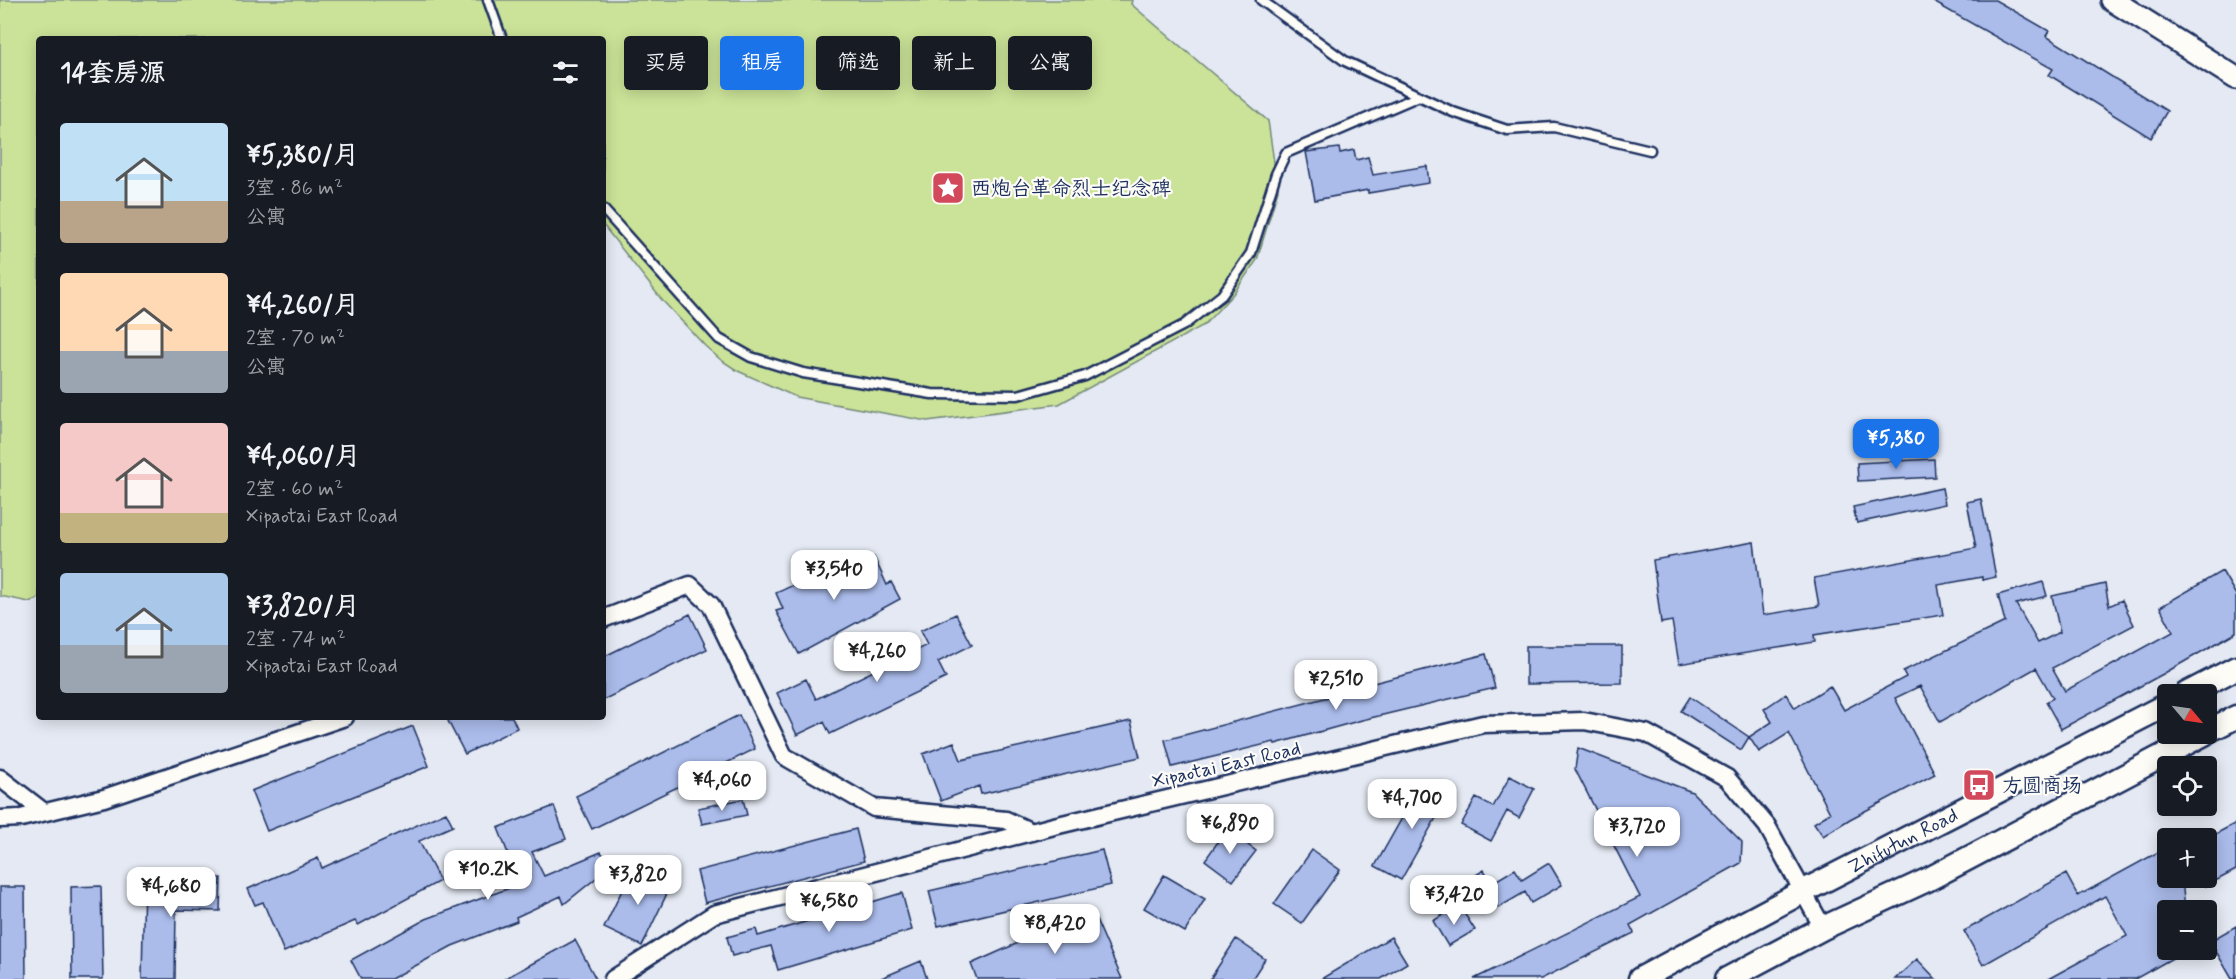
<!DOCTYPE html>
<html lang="zh">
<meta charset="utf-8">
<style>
body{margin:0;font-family:Mynerve,"LXGW WenKai TC",sans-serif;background:#20242c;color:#f1f3f6;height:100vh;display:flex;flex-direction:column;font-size:22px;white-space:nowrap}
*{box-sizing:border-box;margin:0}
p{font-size:20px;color:#9ea1a6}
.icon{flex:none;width:33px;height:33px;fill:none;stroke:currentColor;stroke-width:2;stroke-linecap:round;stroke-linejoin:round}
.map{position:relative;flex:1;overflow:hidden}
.details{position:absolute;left:36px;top:36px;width:570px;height:684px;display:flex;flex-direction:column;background:#171b24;border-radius:6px;box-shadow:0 3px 15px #0003}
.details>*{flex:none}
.banner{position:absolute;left:624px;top:36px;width:570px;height:54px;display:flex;gap:12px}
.needle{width:39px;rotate:119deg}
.controls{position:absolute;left:2157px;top:684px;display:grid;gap:12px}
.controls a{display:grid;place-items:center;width:60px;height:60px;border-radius:6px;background:#171b24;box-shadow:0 3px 15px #0003;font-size:30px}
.price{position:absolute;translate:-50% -51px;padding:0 14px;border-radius:12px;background:#fff;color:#222;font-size:20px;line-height:39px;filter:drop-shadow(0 2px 3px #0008)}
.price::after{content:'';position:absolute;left:50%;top:36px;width:18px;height:14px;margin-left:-9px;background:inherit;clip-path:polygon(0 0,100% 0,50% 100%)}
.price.on{background:#1a73e8;color:#fff}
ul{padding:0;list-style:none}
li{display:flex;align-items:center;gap:18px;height:150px;padding:0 24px}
li span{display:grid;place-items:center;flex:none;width:168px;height:120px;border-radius:6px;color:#555}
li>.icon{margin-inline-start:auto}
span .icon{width:72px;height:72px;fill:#fffc;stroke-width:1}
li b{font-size:26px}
h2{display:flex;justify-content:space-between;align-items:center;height:72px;padding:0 24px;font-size:26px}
.tag{padding:0 21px;border-radius:6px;background:#171b24;box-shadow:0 3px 15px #0003;font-size:21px;line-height:54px}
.tag.on{background:#1a73e8;color:#fff}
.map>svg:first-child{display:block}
.green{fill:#cbe398;stroke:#73897b;stroke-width:1.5}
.building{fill:#abbceb;stroke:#1b2f5e;stroke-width:1.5}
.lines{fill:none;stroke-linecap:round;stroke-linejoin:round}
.service-casing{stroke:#1b2f5e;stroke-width:13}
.minor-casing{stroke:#1b2f5e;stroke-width:21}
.tertiary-casing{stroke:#1b2f5e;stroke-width:26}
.secondary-casing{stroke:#1b2f5e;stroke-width:27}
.service{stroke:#fdfcf7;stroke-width:8}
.minor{stroke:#fdfcf7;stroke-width:16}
.tertiary{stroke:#fdfcf7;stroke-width:21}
.secondary{stroke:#fdfcf7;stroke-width:22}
.labels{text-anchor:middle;stroke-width:4.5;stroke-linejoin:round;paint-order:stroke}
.poi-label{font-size:20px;fill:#1b2f5e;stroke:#fdfcf7;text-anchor:start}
.street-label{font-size:20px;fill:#1b2f5e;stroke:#fdfcf7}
</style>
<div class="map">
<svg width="2236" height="979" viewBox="0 0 2236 979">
<rect width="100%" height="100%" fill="#e4e9f3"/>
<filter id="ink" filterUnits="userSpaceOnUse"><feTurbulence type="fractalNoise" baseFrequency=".0167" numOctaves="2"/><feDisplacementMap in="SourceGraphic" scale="12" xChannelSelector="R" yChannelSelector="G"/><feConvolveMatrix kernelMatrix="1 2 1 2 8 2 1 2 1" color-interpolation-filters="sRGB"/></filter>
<g filter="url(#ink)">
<path class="green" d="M0,0H1132L1131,4L1268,121L1278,190L1257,260L1233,294L1204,325L1059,404L927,421L796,397L738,371L721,360L705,346L662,300L603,225V39H39V598L29,602L0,596Z"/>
<path class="building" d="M1930,0H1995L2049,31L2046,36L2167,111L2151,138L2049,75L2053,69Z
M1339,148L1340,153L1354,150L1356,160L1368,157L1373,175L1427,166L1429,183L1368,193V190L1315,200L1306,152Z
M1934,459L1935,477L1858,481L1857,463Z
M1942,488L1945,504L1857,523L1853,507Z
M1981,499L1996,577L1982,580V577L1938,585L1943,615L1814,635L1815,642L1679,664L1672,621L1661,623L1653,560L1754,542L1763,615L1819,606L1814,578L1976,548L1967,502Z
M854,557H874L887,585L891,582L900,599L799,654L776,611L783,609L776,593Z
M2222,571L2236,595V632L2163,674L2061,729L2046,702L2053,698L2036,668L1940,722L1920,686L1895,698L1935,774L1850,819L1823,836L1814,823L1830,813L1789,733L1759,752L1749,737L1772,722L1764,709L1786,694L1795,708L1830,686L1844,710L1906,677L1903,671L2005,622L1998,595L2043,582L2047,596L2016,604L2038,643L2060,632L2052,596L2105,584L2109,606L2122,600L2134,625L2052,668L2065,691L2173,632L2160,607Z
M690,614L707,649L603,700V657Z
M956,614L972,645L938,662L946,678L830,734L824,722L797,735L777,693L806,679L816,699L927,645L920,631Z
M1526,646H1622V683L1526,684Z
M1486,654L1495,688L1362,720L1275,744L1274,742L1172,767L1165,740L1355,690L1354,688Z
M1690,697L1749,737L1741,750L1681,711Z
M739,715L755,749L592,829L576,796Z
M456,717H512L517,728L465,754L448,721Z
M1131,721L1140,757L981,794L979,786L941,801L923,754L954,742L961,760Z
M413,726L429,766L267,831L251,791Z
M1578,748L1692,792L1742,842L1741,863L1630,925L1634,933L1541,979H1474L1640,897L1575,769Z
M1510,776L1534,789L1519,818L1507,811L1491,841L1461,825L1476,798L1493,807Z
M1424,779L1450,793L1401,880L1375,866Z
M743,799L747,815L702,824L698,808Z
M554,806L566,839L532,852L544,876L601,852L611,866L564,904L561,896L516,917L517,921L452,946L391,979H361L351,960L426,919L520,884L498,828Z
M446,812L453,826L419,841L440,881L358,925L355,921L284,952L263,902L255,905L248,889L318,858L322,868Z
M2236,823V870L2206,886V839Z
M856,829L864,861L705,903L697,871Z
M1227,829L1256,851L1233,881L1205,860Z
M1102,850L1111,885L938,926L929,891Z
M1312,850L1340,870L1302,923L1274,904Z
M2162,850L2168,863V878H2182L2185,910H2168V950H2187L2135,979H2048L2127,936L2105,896L1983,965L1964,931L2066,874L2078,896Z
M1549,863L1562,885L1531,903L1525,892L1498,908L1493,899L1470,913L1456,887L1484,870L1492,883L1515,869L1522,880Z
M633,867L671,885L642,946L604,928Z
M1164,875L1205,899L1185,932L1144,908Z
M144,877L221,878L220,911L176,910L175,979H142Z
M101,886L103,979H72L71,887Z
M0,887H25L26,979H0Z
M902,893L912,930L778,970L771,946L732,956L727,937L756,929L758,936Z
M1459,905L1475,930L1448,946L1433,921Z
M1092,910L1122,979H977L971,964Z
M2236,926V979H2232L2210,941Z
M1391,937L1407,963L1381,979H1321Z
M1236,939L1265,959L1252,979H1210Z
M575,940L596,979H504Z
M1917,959L1936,979H1895Z
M921,961L927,979H879Z"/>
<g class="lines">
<defs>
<path id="service" d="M488,0L502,39
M1261,0L1345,61L1453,112L1507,130L1554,127L1650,150
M603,209L719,339L751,357L803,373L932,394L1018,395L1085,376L1184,325L1222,295L1251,253L1276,174L1286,153L1419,96"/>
<path id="minor" d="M603,619L690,585L711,605L784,756L874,808L1006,820L1032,832
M0,778L44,812
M0,819L21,818L104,798L345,717
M613,979L714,914L1054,826L1483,724L1584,721L1646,733L1727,778L1767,826L1823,928"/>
<path id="tertiary" d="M2112,0L2236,78"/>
<g id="secondary">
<path d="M2186,694L2236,668"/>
<path d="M2206,732L2236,717"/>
<path id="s1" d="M1640,979L1804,891L2168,704"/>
<path d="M1727,979L1823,928L1927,880L2204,734"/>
</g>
</defs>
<use href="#service" class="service-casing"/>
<use href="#minor" class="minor-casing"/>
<use href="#tertiary" class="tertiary-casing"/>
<use href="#secondary" class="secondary-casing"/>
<use href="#service" class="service"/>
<use href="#minor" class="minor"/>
<use href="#tertiary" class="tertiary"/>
<use href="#secondary" class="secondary"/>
</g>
</g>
<defs>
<symbol id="sight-square" viewBox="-11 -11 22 22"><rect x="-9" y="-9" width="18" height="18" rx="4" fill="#d1495b" stroke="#fdfcf7"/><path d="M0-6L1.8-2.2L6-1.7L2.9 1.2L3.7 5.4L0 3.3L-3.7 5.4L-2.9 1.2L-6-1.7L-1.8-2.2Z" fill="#fff"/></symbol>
<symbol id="bus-square" viewBox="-11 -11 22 22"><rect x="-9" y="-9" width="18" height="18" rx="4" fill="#d1495b" stroke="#fdfcf7"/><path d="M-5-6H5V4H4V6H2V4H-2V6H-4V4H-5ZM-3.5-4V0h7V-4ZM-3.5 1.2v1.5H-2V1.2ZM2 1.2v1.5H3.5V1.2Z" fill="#fff"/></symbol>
</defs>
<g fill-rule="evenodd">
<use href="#sight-square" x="929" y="169" width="38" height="38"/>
<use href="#bus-square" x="1960" y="766" width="38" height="38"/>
</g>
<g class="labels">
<g class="poi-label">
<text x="971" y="195">西炮台革命烈士纪念碑</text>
<text x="2002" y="792">方圆商场</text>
</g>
<g class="street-label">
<text transform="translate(1226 764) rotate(-13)" y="7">Xipaotai East Road</text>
<text dy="7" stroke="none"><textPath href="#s1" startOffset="297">Zhifutun Road</textPath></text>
</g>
</g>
</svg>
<div class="controls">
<a><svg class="needle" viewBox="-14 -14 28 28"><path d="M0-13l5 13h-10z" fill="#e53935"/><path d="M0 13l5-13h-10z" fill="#9ea1a6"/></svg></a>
<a><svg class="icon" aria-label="locate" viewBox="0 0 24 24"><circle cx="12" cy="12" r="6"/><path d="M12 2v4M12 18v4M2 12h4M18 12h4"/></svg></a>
<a>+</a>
<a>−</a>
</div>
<b class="price on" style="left:1896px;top:470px">¥5,380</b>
<b class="price" style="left:834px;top:601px">¥3,540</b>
<b class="price" style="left:877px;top:683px">¥4,260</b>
<b class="price" style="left:1336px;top:711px">¥2,510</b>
<b class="price" style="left:722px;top:812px">¥4,060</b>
<b class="price" style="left:1412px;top:830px">¥4,700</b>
<b class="price" style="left:1230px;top:855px">¥6,890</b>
<b class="price" style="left:1637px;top:858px">¥3,720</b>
<b class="price" style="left:488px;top:901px">¥10.2K</b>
<b class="price" style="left:638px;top:906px">¥3,820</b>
<b class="price" style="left:171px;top:918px">¥4,680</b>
<b class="price" style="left:1454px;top:926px">¥3,420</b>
<b class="price" style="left:829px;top:933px">¥6,580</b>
<b class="price" style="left:1055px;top:955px">¥8,420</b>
<div class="banner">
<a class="tag">买房</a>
<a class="tag on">租房</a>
<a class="tag">筛选</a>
<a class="tag">新上</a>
<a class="tag">公寓</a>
</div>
<section class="details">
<h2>14套房源<svg class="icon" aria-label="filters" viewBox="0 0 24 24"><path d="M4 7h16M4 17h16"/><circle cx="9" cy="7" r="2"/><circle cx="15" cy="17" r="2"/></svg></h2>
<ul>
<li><span style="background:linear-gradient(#bfe0f5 65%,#b9a48a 0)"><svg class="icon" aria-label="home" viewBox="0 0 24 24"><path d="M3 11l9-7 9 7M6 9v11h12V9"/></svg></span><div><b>¥5,380/月</b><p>3室 · 86 m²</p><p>公寓</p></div></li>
<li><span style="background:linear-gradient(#ffd9b3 65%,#9aa5b1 0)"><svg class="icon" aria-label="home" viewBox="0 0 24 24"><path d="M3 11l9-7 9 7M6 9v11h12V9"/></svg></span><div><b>¥4,260/月</b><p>2室 · 70 m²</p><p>公寓</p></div></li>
<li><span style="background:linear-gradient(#f6c9c9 75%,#c2b280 0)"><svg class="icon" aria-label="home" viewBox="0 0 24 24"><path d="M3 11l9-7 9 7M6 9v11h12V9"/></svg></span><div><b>¥4,060/月</b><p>2室 · 60 m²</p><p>Xipaotai East Road</p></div></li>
<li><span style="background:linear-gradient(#a9c7e8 60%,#9aa5b1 0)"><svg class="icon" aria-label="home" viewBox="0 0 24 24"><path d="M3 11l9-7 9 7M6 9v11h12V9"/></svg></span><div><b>¥3,820/月</b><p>2室 · 74 m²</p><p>Xipaotai East Road</p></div></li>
</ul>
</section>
</div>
